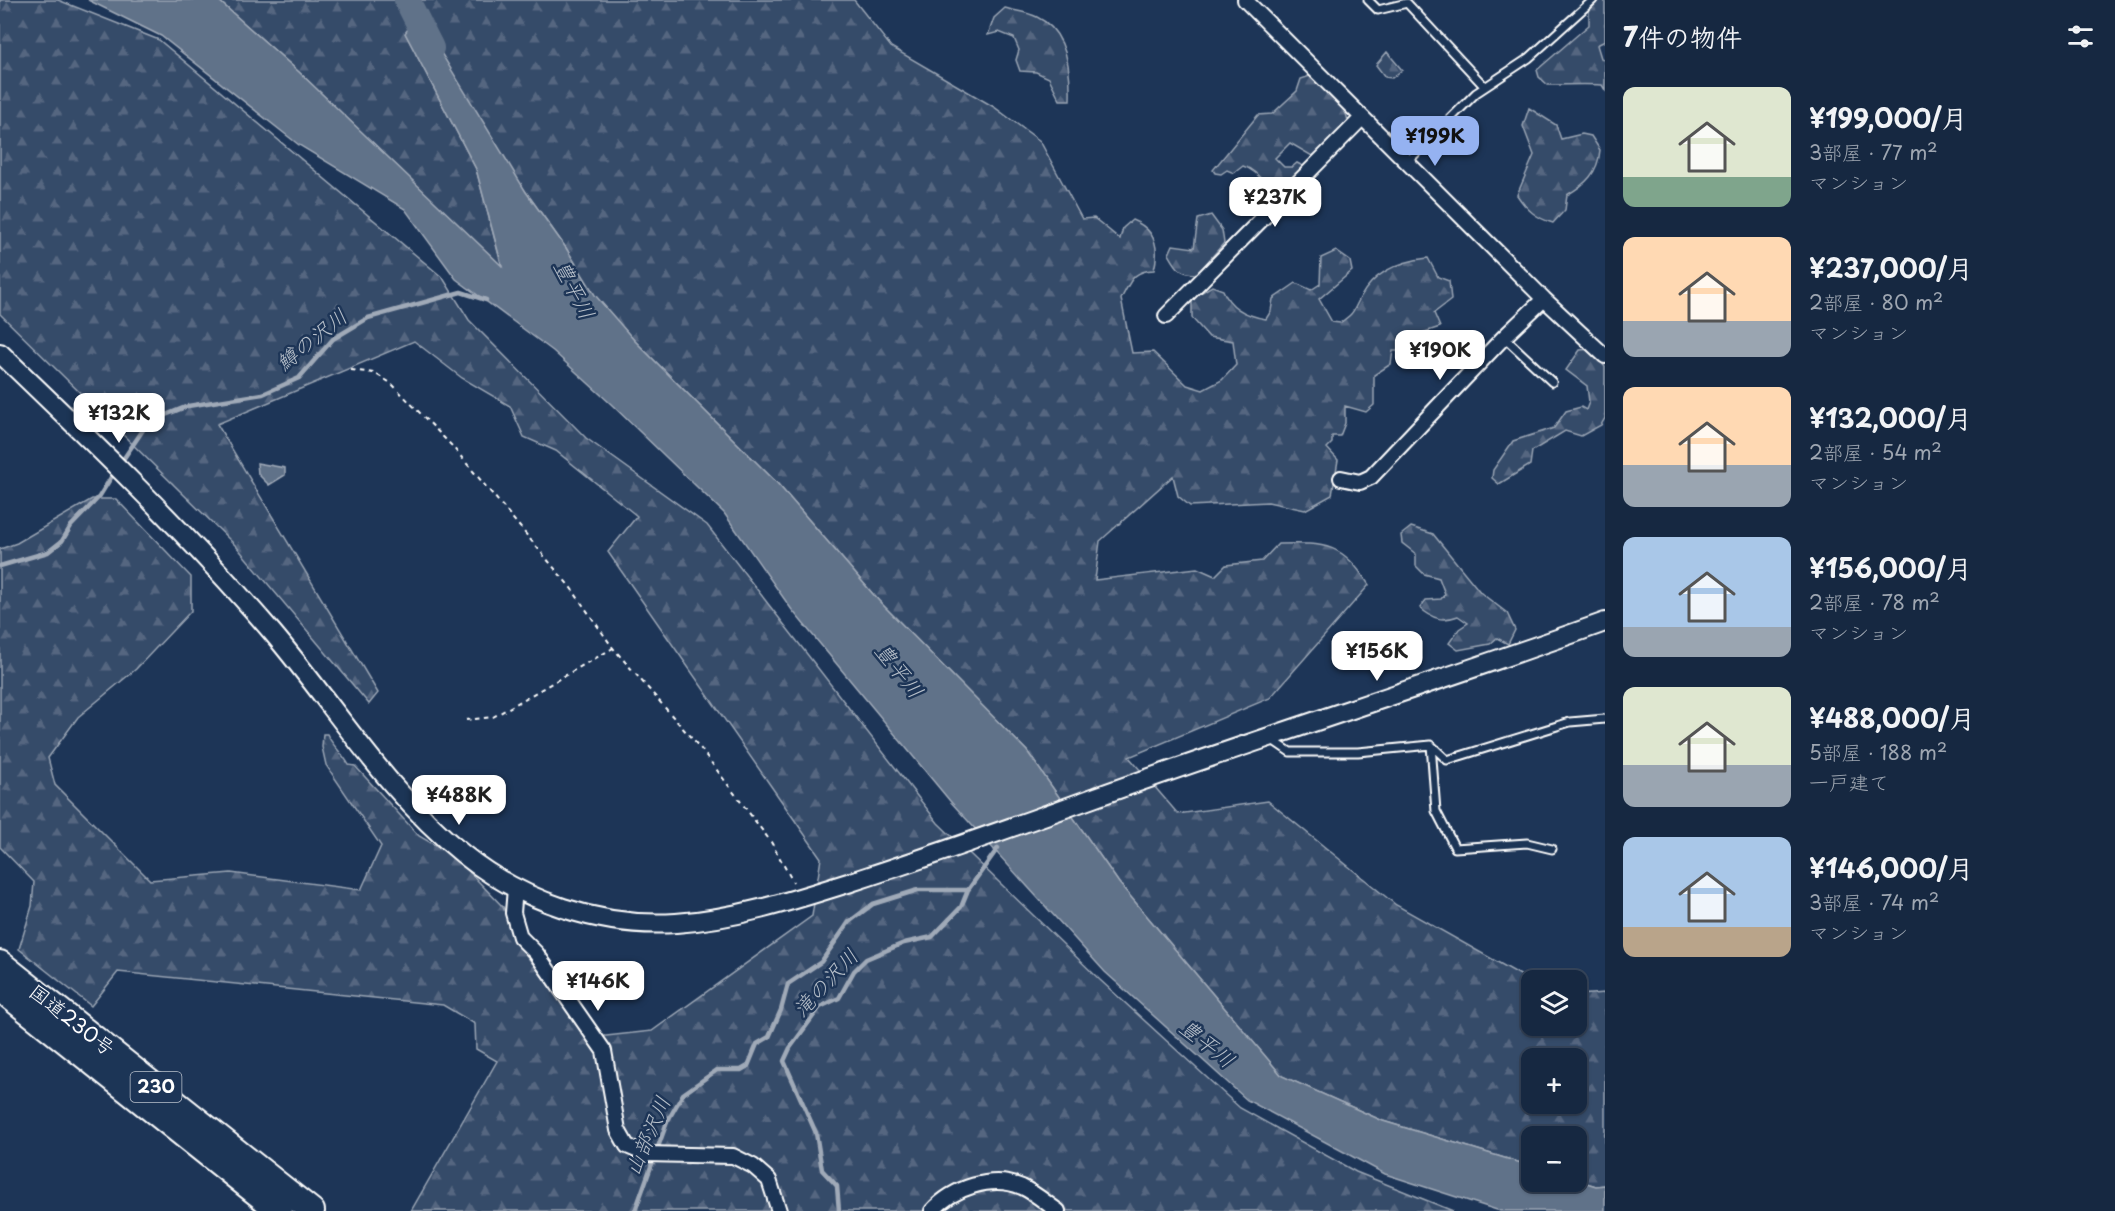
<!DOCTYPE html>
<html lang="ja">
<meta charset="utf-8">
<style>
body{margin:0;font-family:"Playpen Sans","Klee One",sans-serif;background:#1f3048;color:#f1f3f6;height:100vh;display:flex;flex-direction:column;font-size:22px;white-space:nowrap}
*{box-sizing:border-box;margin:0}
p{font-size:20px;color:#9ea6b1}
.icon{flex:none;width:33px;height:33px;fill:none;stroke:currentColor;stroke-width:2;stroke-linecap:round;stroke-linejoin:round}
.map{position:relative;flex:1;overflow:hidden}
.drawer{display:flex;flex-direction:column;background:#162841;width:510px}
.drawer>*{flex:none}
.buttons{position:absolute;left:1521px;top:970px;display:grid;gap:12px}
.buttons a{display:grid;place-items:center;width:66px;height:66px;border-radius:12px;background:#162841;box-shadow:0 2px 4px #0004,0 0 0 2px #35445a;font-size:30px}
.price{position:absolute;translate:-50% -51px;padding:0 14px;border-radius:12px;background:#fff;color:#222;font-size:20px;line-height:39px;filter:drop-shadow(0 2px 3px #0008)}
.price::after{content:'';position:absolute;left:50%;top:36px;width:18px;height:14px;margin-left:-9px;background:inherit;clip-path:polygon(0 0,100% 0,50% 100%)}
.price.on{background:#95b2f1;color:#111}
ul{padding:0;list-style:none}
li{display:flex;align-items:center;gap:18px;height:150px;padding:0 18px}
li span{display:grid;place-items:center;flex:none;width:168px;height:120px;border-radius:12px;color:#555}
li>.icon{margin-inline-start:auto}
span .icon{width:72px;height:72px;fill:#fffc;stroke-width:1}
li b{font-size:26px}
h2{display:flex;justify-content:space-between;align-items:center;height:72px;padding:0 18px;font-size:26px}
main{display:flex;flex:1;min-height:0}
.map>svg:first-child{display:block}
.forest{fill:url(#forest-firs);stroke:#9aa5b4;stroke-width:1.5;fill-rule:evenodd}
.water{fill:#617289;stroke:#a0aab8;stroke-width:1.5}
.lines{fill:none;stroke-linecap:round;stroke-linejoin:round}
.stream{stroke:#a0aab8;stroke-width:4.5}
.river{stroke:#617289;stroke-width:26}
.service-casing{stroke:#fff;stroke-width:11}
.minor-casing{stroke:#fff;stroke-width:18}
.tertiary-casing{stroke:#fff;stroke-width:22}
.trunk-casing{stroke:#fff;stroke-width:28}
.path{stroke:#fff;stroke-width:2;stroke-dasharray:4.5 4.5;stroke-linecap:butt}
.service{stroke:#1d3557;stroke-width:7}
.minor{stroke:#1d3557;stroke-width:14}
.tertiary{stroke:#1d3557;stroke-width:18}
.trunk{stroke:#1d3557;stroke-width:24}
.labels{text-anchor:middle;stroke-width:5;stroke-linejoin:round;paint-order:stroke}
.shield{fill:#1d3557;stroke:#bbc2cd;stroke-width:1.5}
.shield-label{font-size:18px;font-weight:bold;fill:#fff}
.street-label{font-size:20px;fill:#fff;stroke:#1d3557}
.water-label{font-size:21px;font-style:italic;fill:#b8c0ca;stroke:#1d3557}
</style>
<main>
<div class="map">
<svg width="1605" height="1211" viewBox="0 0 1605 1211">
<defs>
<pattern id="forest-firs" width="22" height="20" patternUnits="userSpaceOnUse" patternTransform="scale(1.5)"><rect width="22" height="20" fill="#364b69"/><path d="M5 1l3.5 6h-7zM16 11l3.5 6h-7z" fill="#546680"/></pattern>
</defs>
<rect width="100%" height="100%" fill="#1d3557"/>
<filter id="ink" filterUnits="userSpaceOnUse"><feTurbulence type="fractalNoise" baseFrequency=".0167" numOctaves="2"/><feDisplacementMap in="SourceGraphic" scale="12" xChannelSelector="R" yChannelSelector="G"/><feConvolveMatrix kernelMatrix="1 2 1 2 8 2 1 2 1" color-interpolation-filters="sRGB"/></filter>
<g filter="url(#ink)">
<path class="forest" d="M0,0H58L159,40L443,278L469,320L586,438L707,525L938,823L1100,980L1240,1108L1356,1172L1453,1211H411L497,1061L476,1049L475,1024L443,1005L118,972L91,1006L19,949L32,906L34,882L0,847V549L17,543L92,499H116L191,577V611L136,669L78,717L48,758L55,785L150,880L231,873L361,890L381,846L326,765L322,747L323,734H327C333,747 341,751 349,765L355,766L419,836L454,856L503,907L515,940L588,1038L652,1031L812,916L821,858L608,552L637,516L556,451L524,437L510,406L462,378L414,341L217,424L378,693L369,704L236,546L0,314Z
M218,0H854L891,47L994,107L1040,141L1082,219L1094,218L1120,239L1123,228L1132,220C1155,229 1160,247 1154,270C1132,271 1131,281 1121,299L1132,353L1153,352L1187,385L1203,390L1222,380L1236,365L1233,341L1209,337L1192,318V298L1212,286L1223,290C1230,309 1247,316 1266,319L1271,311L1273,299L1296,283L1311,290L1320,284L1321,258L1336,251L1350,261L1352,271L1319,299L1332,322L1340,323C1355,312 1352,313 1360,298C1374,272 1400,261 1428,258L1438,277L1449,281L1451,300L1434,313L1440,327L1422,333L1402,351H1393L1391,364L1374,375V405L1366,412L1345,406V423L1340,436H1332V443L1327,448L1338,460L1332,495L1305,510L1268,502L1190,506L1178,496L1173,476L1100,541L1095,580L1197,568L1215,576L1226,565L1262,561L1278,544C1327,543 1342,543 1369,585L1270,698L1129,757L1178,814L1268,801L1396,905L1531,981L1532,1026H1576L1577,995L1605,993V1185L1596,1186L1577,1180L1576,1137H1532L1531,1166L1383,1121L1282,1076L1119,883L1027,751L879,601L777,483L634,340L594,295L566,248L526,192L405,33L476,169L502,267L299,72ZM1532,1059H1576V1104H1532Z
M1598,0H1605V41L1597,45L1601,58L1605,61V90L1602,85C1584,84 1567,85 1548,85L1539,77L1537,70L1589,25V11Z
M1005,8C1015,11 1028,12 1037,17C1067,31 1071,71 1070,100H1060L1049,78L1036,72L1020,71L1016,60L1019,50L1014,38L999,32L988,35L994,18Z
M1387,52L1402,70L1392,78L1385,77L1376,65Z
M1310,76C1324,86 1345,103 1348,121L1334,136L1330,147L1312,156L1290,143L1275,158L1284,167H1292L1297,163L1305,167L1279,196C1265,188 1260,171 1243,166L1234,173L1227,170L1221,174L1215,173L1213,170L1258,115L1272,114L1297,91L1301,79Z
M1529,108L1556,125L1561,139L1582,134L1591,136L1600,150C1598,173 1586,184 1567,195L1565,210L1553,223C1536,218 1527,210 1517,195L1534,155L1523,126Z
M1211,215L1222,230L1224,243L1197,274C1180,274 1177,268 1169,254L1173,245L1194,248L1198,219Z
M1591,349L1605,367V418L1601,425L1581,436L1565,431L1532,451L1530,465L1499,484L1492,478L1493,470L1513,441L1554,428L1566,411L1581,407L1586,410L1589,402L1587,386L1566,370L1580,350Z
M1411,527L1433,534L1481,593L1507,613L1515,630L1508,644L1497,638L1490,644L1458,650L1449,643L1459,629L1468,623L1458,616C1442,622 1433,619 1420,608L1426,600L1441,599L1445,594L1439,578L1424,574L1416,566V554L1402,543L1401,535Z"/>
<path class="water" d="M88,0H218L299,72L502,266L476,169L405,33L418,15L526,192L566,248L595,295L634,340L777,483L879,601L1027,751L1119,883L1282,1076L1383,1121L1531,1166L1532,1182L1577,1180L1596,1186L1605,1185V1211H1500L1385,1174L1247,1100L1105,972L950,801L792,610L724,513L611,404L553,351L456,279L405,209L299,145L161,36Z
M257,463L285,468V475L269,485L258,474Z"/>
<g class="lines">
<path class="stream" d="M120,464L145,427L163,416L188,406L263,394L299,378L333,339L368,318L461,292L486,300
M0,566L48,552L62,541L71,526L99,497L115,471
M635,1211L667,1122L683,1094L717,1070H741L748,1066L757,1044L769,1037L781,1010L788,984L821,962L849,922L873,904L918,890H968
M839,1211L837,1186L822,1170L816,1133L784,1061L790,1048L820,1007L839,998L854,971L866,959L904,943L932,937L961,907L968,890L998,848"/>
<path class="river" d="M407,0L431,48"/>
<defs>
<path id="service" d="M1368,0L1378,10L1407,3L1485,87
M1407,162L1476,93L1529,58L1593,0
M1504,337L1552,382
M1271,739L1290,752H1358L1431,745L1447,760L1570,722L1605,719
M1431,745L1436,811L1455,848L1527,843L1552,849"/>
<path id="minor" d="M1245,0L1544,299L1605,356
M1166,316L1362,118
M1341,478L1360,482L1371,477L1504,337L1544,299
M515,888L513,913L520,937L536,953L604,1051L618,1130L627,1146L646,1154L733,1156L753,1166L769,1180L779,1211
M932,1211C953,1188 992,1174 1022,1187C1035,1193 1046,1203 1058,1211"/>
<path id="tertiary" d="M0,353C94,443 187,533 272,632C335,706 387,793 463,854C521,901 601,928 676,923C736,919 794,900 851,882C932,856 1013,827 1093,798C1263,737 1435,683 1605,622"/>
<path id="trunk" d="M0,963L312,1211
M0,989L279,1211"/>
</defs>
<use href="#service" class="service-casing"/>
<use href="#minor" class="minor-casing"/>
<use href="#tertiary" class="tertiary-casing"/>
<use href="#trunk" class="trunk-casing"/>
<path class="path" d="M351,370L374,373L391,383L452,446L571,588L613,648L701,749L771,842L793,882
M466,720L493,717L613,648"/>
<use href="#service" class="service"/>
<use href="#minor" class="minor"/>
<use href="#tertiary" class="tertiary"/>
<use href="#trunk" class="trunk"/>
</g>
</g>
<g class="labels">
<rect class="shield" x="130.5" y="1072" width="51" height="30" rx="4.5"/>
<g class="shield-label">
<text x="156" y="1093">230</text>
</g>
<g class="street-label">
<text transform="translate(72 1020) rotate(38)" y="7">国道230号</text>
</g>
<g class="water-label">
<text transform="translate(574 290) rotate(63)" y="7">豊平川</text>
<text transform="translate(312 340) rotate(-39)" y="7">鱒の沢川</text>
<text transform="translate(899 671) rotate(52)" y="7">豊平川</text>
<text transform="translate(826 983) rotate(-47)" y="7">滝の沢川</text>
<text transform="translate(1207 1044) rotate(39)" y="7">豊平川</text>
<text transform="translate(648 1136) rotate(-67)" y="7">山部沢川</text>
</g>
</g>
</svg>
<div class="buttons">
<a><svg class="icon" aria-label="layers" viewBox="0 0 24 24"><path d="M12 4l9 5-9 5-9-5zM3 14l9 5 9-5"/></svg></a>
<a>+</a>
<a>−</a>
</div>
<b class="price on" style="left:1435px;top:167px">¥199K</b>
<b class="price" style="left:1275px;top:228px">¥237K</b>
<b class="price" style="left:1440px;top:381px">¥190K</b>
<b class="price" style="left:119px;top:444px">¥132K</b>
<b class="price" style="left:1377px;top:682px">¥156K</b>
<b class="price" style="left:459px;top:826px">¥488K</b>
<b class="price" style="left:598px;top:1012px">¥146K</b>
</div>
<section class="drawer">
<h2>7件の物件<svg class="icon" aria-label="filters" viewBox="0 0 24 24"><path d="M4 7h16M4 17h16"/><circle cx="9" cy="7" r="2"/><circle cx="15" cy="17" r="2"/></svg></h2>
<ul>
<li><span style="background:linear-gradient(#dfe7d0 75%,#7fa58c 0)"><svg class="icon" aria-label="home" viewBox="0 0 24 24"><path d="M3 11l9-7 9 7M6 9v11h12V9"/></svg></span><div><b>¥199,000/月</b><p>3部屋 · 77 m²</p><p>マンション</p></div></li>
<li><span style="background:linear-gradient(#ffd9b3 70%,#9aa5b1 0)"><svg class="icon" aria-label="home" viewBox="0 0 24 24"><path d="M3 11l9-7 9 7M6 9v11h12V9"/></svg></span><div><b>¥237,000/月</b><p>2部屋 · 80 m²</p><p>マンション</p></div></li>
<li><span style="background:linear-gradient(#ffd9b3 65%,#9aa5b1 0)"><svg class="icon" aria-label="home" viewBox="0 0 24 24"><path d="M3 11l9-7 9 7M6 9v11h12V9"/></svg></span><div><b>¥132,000/月</b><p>2部屋 · 54 m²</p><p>マンション</p></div></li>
<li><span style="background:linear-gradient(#a9c7e8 75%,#9aa5b1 0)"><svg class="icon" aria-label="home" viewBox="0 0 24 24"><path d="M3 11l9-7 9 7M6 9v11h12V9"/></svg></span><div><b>¥156,000/月</b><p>2部屋 · 78 m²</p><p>マンション</p></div></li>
<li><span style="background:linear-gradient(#dfe7d0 65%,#9aa5b1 0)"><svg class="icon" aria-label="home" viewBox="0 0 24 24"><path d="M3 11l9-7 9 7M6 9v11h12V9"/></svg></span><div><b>¥488,000/月</b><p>5部屋 · 188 m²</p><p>一戸建て</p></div></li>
<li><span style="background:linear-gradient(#a9c7e8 75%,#b9a48a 0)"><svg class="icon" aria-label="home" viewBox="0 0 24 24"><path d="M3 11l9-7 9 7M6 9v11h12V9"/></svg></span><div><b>¥146,000/月</b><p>3部屋 · 74 m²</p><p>マンション</p></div></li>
</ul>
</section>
</main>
